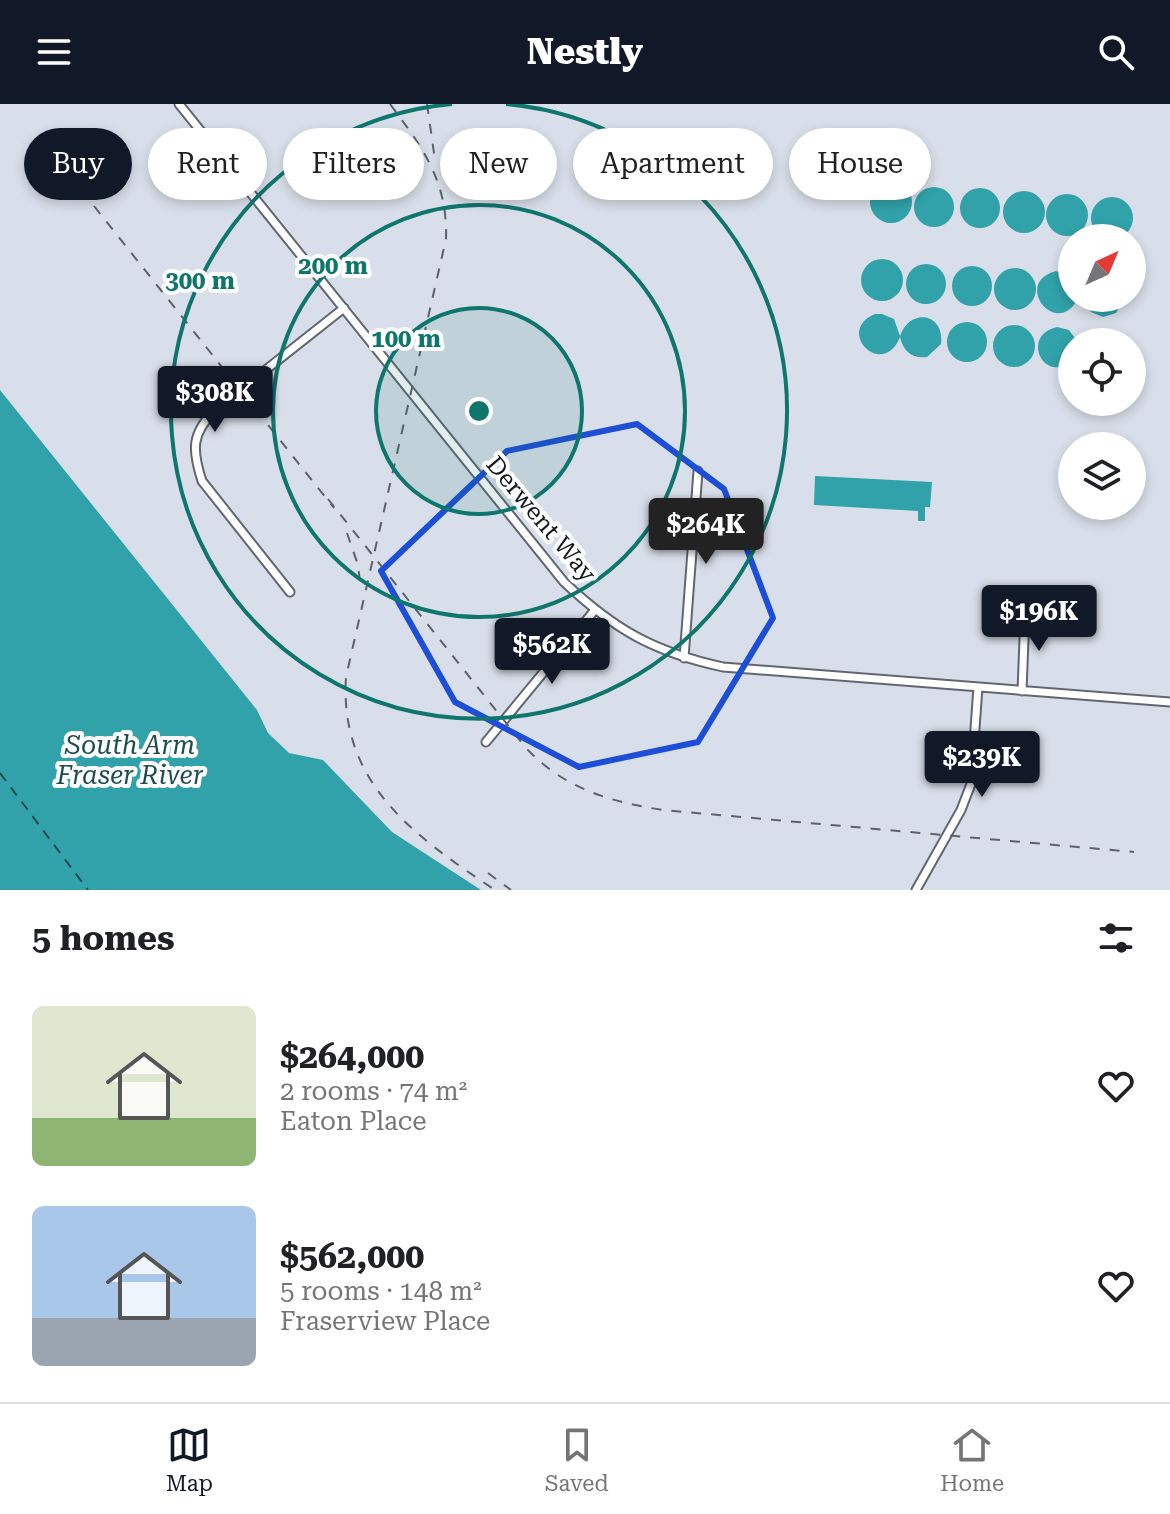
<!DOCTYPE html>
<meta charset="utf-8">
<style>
body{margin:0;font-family:"Roboto Serif",serif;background:#f2f2f2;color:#202124;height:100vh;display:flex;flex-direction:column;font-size:30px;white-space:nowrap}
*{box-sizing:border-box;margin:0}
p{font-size:26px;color:#757577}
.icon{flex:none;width:44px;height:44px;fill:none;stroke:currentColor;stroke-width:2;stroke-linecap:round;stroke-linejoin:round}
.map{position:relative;height:786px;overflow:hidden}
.side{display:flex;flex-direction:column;background:#fff;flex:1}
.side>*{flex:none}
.top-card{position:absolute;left:24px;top:24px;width:1122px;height:72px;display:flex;gap:16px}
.needle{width:52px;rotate:44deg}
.fabs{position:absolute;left:1058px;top:120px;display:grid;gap:16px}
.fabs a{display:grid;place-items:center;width:88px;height:88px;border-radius:50%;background:#fff;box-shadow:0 4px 12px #0003;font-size:40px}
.price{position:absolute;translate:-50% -68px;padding:0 18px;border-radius:8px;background:#111827;color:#fff;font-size:26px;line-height:52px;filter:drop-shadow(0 2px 4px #0008)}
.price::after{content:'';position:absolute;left:50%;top:48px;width:24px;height:18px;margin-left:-12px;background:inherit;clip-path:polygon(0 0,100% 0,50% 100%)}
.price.current{background:#222;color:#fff}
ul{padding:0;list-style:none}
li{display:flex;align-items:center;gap:24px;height:200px;padding:0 32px}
li span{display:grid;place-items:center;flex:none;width:224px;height:160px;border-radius:12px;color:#555}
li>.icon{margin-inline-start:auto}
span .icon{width:96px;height:96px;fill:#fffc;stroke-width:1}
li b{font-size:34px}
h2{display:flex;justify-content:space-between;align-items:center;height:96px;padding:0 32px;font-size:34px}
.tag{padding:0 28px;border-radius:36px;background:#fff;box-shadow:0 4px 12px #0003;font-size:28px;line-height:72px}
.tag.current{background:#111827;color:#fff}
header{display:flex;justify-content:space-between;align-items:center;height:104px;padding:0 32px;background:#111827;color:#fff;font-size:36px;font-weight:800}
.menu{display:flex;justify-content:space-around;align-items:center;height:112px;border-top:2px solid #e0e0e0;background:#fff;font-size:22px;color:#757577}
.menu a{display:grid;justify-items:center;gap:4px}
.menu .current{color:#111827}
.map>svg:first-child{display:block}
.water{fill:#31a2a9}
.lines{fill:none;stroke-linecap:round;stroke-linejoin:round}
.ferry{stroke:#1d4d50;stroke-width:2;stroke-dasharray:10 8;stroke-linecap:butt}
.minor-casing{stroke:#616670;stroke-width:11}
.minor{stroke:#fff;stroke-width:7}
.rail{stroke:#5e6168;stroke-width:2;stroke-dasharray:10 10;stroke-linecap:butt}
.marked{fill:none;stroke:#1d4ed8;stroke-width:6;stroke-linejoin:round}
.ring{fill:none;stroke:#0f766e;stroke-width:4}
.labels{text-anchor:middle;stroke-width:8;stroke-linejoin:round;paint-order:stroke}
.street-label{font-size:24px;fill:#14161a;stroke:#fff}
.water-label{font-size:26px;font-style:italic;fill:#1d4d50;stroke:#fff}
.centre{fill:#0f766e;stroke:#fff;stroke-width:4}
.ring-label{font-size:24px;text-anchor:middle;font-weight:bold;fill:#0f766e;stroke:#fff;stroke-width:8;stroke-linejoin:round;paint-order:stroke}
</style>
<header><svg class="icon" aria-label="menu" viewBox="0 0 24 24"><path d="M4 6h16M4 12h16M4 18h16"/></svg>Nestly<svg class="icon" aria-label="search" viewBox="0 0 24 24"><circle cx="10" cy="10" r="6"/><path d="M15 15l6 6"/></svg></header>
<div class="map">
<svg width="1170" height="786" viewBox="0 0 1170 786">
<rect width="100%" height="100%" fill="#d9dfea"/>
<path class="water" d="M870 98a21 21 0 1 1 42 0a21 21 0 1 1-42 0Z
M914 103a20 20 0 1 1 40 0a20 20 0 1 1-40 0Z
M960 104a20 20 0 1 1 40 0a20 20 0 1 1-40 0Z
M1003 108a21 21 0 1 1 42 0a21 21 0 1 1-42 0Z
M1046 111a21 21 0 1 1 42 0a21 21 0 1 1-42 0Z
M1091 114a21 21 0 1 1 42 0a21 21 0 1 1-42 0Z
M861 176a21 21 0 1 1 42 0a21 21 0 1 1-42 0Z
M906 180a20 20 0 1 1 40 0a20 20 0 1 1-40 0Z
M952 182a20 20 0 1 1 40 0a20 20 0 1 1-40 0Z
M994 185a21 21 0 1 1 42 0a21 21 0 1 1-42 0Z
M1056,167L1072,172V194H1078C1058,236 1011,179 1056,167Z
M1083,194H1125L1116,209L1103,213L1091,208Z
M875,210H882L894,215L900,232C910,203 945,209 941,240L927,253C912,255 903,247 900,233C883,276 834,227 875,210Z
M947 238a20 20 0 1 1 40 0a20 20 0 1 1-40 0Z
M993 242a21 21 0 1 1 42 0a21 21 0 1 1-42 0Z
M1057,223L1069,226L1078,238H1072V258C1042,279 1021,231 1057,223Z
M0,286L257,606L268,629L289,649L323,656L392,728L481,786H0Z
M815,372L932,378L930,403H925V417H918V407L814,401Z"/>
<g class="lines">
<path class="ferry" d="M0,669L88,786"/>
<defs>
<path id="minor" d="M179,0L564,478C615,526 654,548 723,563L1170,598
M290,488L202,377C192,346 191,330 215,306L344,204
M684,554L698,367
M1022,587L1025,510
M486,638L594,507
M916,786L961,706L971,680L978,583"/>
</defs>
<use href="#minor" class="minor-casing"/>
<use href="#minor" class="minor"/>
<path class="rail" d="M390,0C423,44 448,78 446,135L346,573C339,679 414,732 495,786
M427,0L435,56
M94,102L334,404
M328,395L526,644C563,684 610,698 663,706L1134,748
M347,429L358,461L361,487
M488,769L511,786"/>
</g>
<path class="marked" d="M637,320L724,385L773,514L698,638L579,663L455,598L381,467L507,347Z"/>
<circle cx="479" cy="307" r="103" fill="#0f766e" fill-opacity=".12"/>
<g class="ring">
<circle cx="479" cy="307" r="103"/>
<circle cx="479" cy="307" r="206"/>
<path d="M506 0A308 308 0 1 1 452 0"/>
</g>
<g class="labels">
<g class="street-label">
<text transform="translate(541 415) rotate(50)" y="8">Derwent Way</text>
</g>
<g class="water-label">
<text x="130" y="650">South Arm<tspan x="130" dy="30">Fraser River</tspan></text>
</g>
</g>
<circle cx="479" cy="307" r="12" class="centre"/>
<g class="ring-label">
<text x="333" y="170">200 m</text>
<text x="200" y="185">300 m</text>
<text x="406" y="243">100 m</text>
</g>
</svg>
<div class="fabs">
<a><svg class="needle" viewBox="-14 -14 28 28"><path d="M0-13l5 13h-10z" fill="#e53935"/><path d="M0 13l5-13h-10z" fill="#757577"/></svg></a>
<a><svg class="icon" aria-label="locate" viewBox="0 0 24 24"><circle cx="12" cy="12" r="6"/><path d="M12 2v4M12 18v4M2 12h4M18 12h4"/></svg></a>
<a><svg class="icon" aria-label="layers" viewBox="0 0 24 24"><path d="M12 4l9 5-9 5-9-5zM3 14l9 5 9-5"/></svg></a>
</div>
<b class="price" style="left:215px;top:330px">$308K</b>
<b class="price current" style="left:706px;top:462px">$264K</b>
<b class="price" style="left:1039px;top:549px">$196K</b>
<b class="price" style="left:552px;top:582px">$562K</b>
<b class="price" style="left:982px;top:695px">$239K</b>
<div class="top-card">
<a class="tag current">Buy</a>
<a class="tag">Rent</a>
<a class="tag">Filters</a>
<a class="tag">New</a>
<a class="tag">Apartment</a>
<a class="tag">House</a>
</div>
</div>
<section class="side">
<h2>5 homes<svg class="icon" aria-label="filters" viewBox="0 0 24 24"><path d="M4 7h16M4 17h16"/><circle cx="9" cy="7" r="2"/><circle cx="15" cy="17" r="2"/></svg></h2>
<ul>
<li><span style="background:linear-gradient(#dfe7d0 70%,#8fb573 0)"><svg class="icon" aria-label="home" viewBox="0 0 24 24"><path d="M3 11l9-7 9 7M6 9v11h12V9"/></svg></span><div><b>$264,000</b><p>2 rooms · 74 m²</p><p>Eaton Place</p></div><svg class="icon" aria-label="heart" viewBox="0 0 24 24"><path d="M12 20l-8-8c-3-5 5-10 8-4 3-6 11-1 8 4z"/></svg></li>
<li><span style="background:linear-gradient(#a9c7e8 70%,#9aa5b1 0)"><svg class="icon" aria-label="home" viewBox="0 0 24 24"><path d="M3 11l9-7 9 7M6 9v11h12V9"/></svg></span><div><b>$562,000</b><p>5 rooms · 148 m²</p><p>Fraserview Place</p></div><svg class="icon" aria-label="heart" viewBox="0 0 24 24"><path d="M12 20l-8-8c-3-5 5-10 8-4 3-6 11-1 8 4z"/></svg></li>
</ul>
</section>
<nav class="menu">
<a class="current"><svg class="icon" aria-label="map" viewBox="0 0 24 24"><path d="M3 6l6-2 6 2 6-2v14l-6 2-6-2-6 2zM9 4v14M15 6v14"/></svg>Map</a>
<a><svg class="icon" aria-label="saved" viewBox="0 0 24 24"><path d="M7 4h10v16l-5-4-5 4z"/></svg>Saved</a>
<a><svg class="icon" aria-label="home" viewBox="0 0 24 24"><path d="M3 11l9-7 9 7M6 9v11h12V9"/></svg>Home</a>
</nav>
